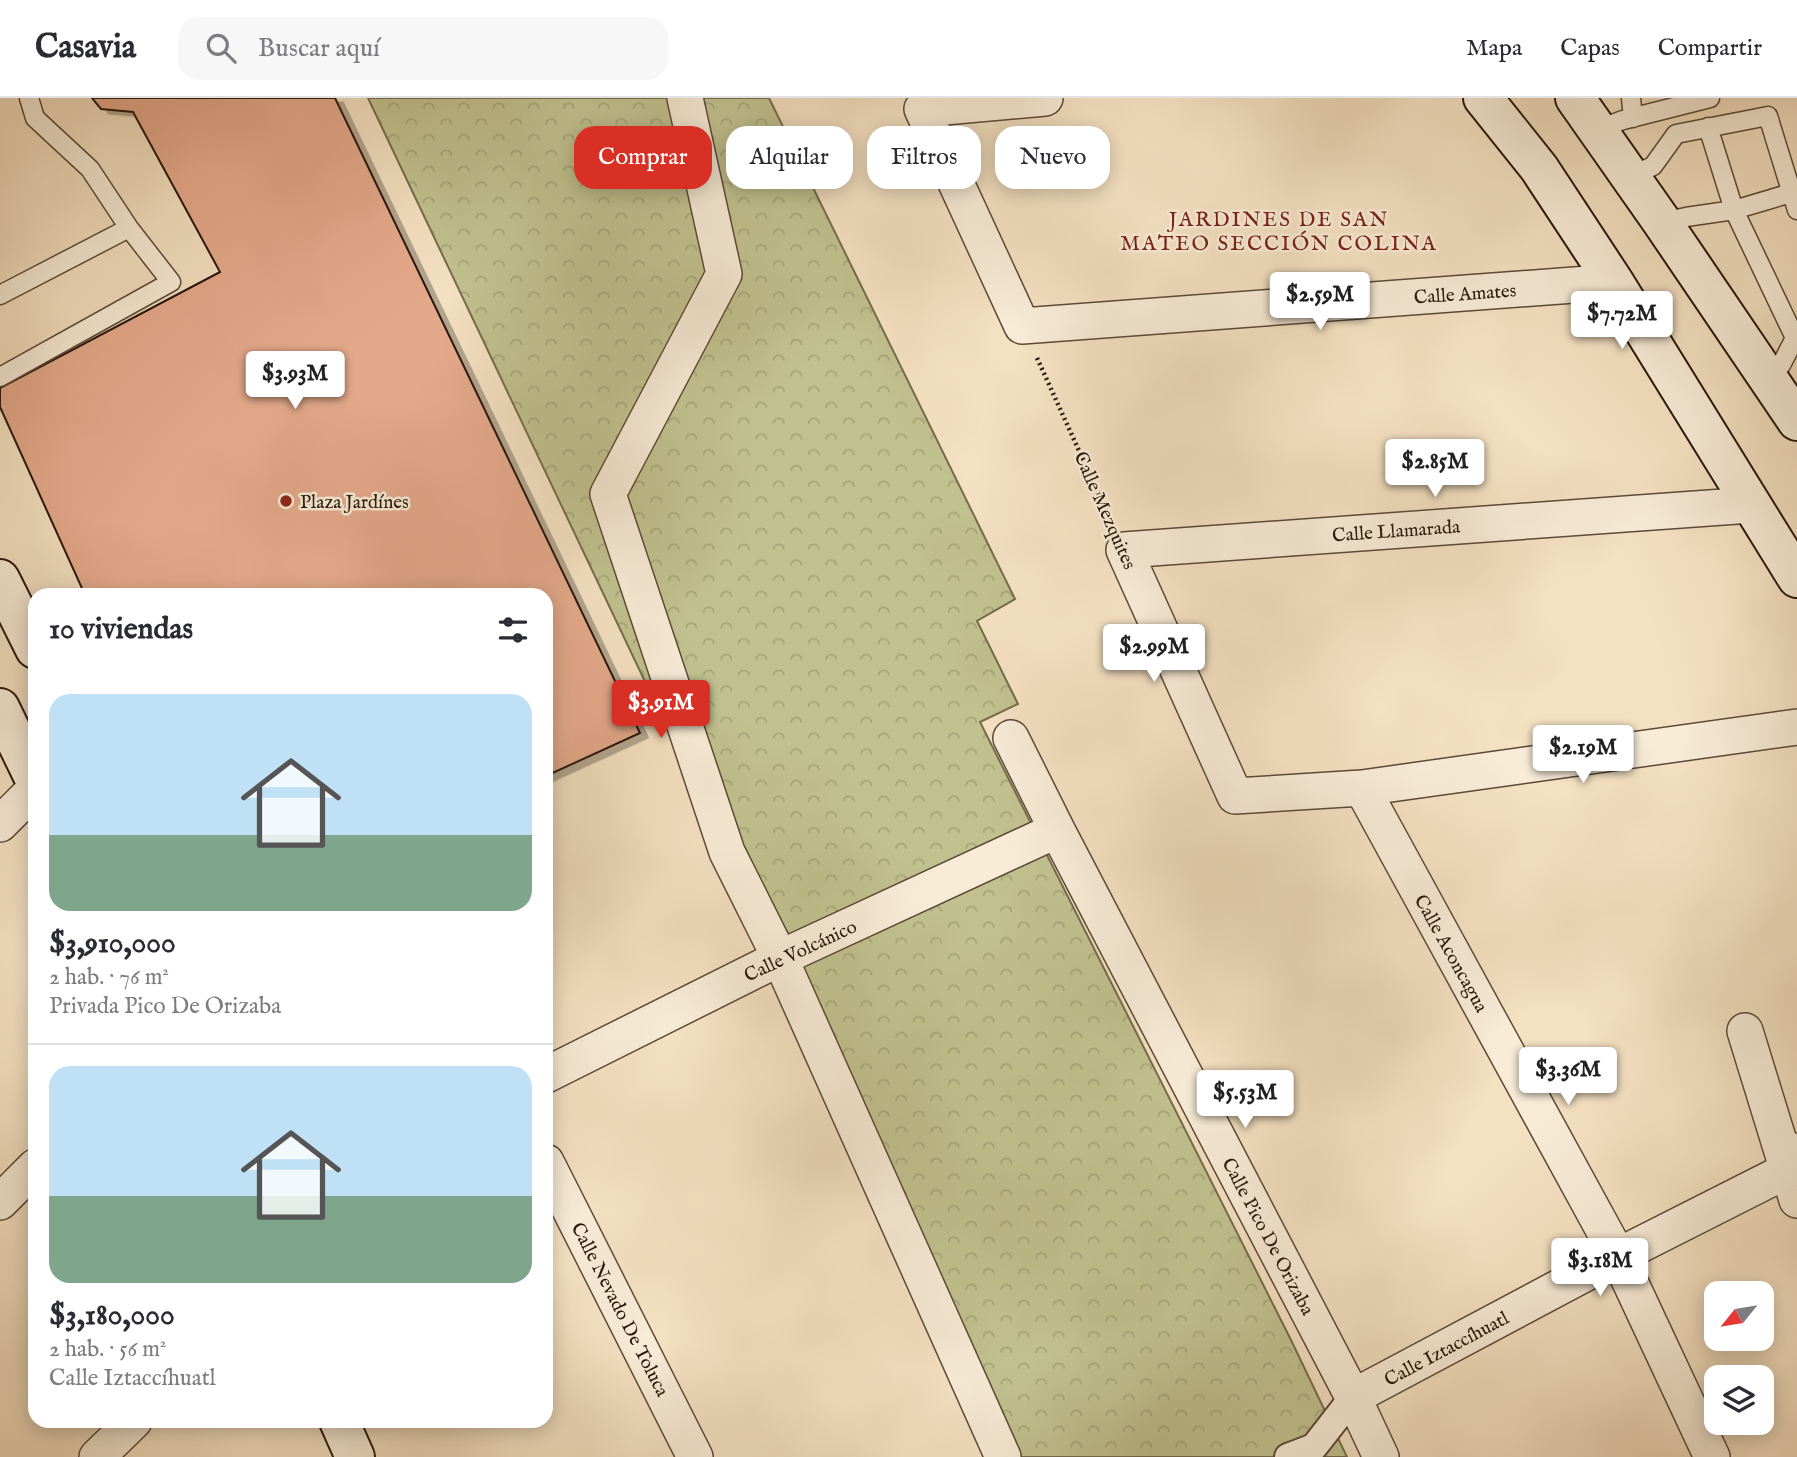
<!DOCTYPE html>
<html lang="es">
<meta charset="utf-8">
<style>
body{margin:0;font-family:"IM FELL English",serif;background:#f7f7f7;color:#2b2b33;height:100vh;display:flex;flex-direction:column;font-size:26px;white-space:nowrap}
*{box-sizing:border-box;margin:0}
p{font-size:23px;color:#7c7c81}
.icon{flex:none;width:38px;height:38px;fill:none;stroke:currentColor;stroke-width:2;stroke-linecap:round;stroke-linejoin:round}
.map{position:relative;flex:1;overflow:hidden}
.details{position:absolute;left:28px;top:490px;width:525px;height:840px;display:flex;flex-direction:column;background:#fff;border-radius:21px;box-shadow:0 4px 18px #0003}
.details>*{flex:none}
.top-card{position:absolute;left:574px;top:28px;width:665px;height:63px;display:flex;gap:14px}
.needle{width:46px;rotate:240deg}
.buttons{position:absolute;left:1704px;top:1183px;display:grid;gap:14px}
.buttons a{display:grid;place-items:center;width:70px;height:70px;border-radius:14px;background:#fff;box-shadow:0 4px 18px #0003;font-size:35px}
.price{position:absolute;translate:-50% -60px;padding:0 16px;border-radius:7px;background:#fff;color:#222;font-size:23px;line-height:46px;filter:drop-shadow(0 2px 4px #0008)}
.price::after{content:'';position:absolute;left:50%;top:42px;width:21px;height:16px;margin-left:-10px;background:inherit;clip-path:polygon(0 0,100% 0,50% 100%)}
.price.active{background:#d93025;color:#fff}
ul{padding:0;list-style:none}
li{display:grid;align-content:center;gap:14px;height:371px;padding:0 21px}
li+li{border-top:2px solid #e1e1e2}
li span{display:grid;place-items:center;height:217px;border-radius:21px;color:#555}
li>.icon{margin-inline-start:auto}
span .icon{width:126px;height:126px;fill:#fffc;stroke-width:1}
li b{font-size:30px}
h2{display:flex;justify-content:space-between;align-items:center;height:84px;padding:0 21px;font-size:30px}
.pill{padding:0 24px;border-radius:21px;background:#fff;box-shadow:0 4px 18px #0003;font-size:24px;line-height:63px}
.pill.active{background:#d93025;color:#fff}
header{display:flex;align-items:center;gap:42px;box-sizing:border-box;height:98px;padding:0 35px;background:#fff;border-bottom:2px solid #e1e1e2}
header strong{font-size:33px}
nav{display:flex;gap:38px;margin-inline-start:auto;font-size:24px}
.search{width:490px;height:63px;background:#f7f7f7;display:flex;align-items:center;gap:18px;box-sizing:border-box;padding:0 24px;border-radius:21px;color:#7c7c81;font-size:26px}
.map>svg:first-child{display:block}
.park{fill:url(#park-crowns);stroke:#746c4c;stroke-width:2}
.building{fill:#e4a98b;stroke:#28170a;stroke-width:2;filter:url(#shadow)}
.lines{fill:none;stroke-linecap:round;stroke-linejoin:round}
.service-casing{stroke:#5b4a38;stroke-width:21}
.pedestrian-casing{stroke:#5b4a38;stroke-width:30}
.minor-casing{stroke:#5b4a38;stroke-width:38}
.secondary-casing{stroke:#28170a;stroke-width:42}
.path{stroke:#28170a;stroke-width:4.5;stroke-dasharray:2 3.5;stroke-linecap:butt}
.service{stroke:#f8ecd7;stroke-width:18}
.pedestrian{stroke:#f8ecd7;stroke-width:26}
.minor{stroke:#f8ecd7;stroke-width:35}
.secondary{stroke:#f8ecd7;stroke-width:38}
.poi-dot{fill:#8f2418;stroke:#f8ecd7;stroke-width:2.5}
.labels{text-anchor:middle;stroke-width:5;stroke-linejoin:round;paint-order:stroke}
.street-label{font-size:19px;fill:#28170a;stroke:#f8ecd7}
.poi-label{font-size:19px;fill:#28170a;stroke:#f8ecd7;text-anchor:start}
.neighbourhood-label{font-size:21px;letter-spacing:2px;fill:#7a1f14;stroke:#f8ecd7}
</style>
<header>
<strong>Casavia</strong>
<div class="search"><svg class="icon" aria-label="search" viewBox="0 0 24 24"><circle cx="10" cy="10" r="6"/><path d="M15 15l6 6"/></svg>Buscar aquí</div>
<nav><a>Mapa</a><a>Capas</a><a>Compartir</a></nav>
</header>
<div class="map">
<svg width="1797" height="1359" viewBox="0 0 1797 1359">
<defs>
<pattern id="park-crowns" width="20" height="18" patternUnits="userSpaceOnUse" patternTransform="scale(1.75)"><rect width="20" height="18" fill="#c1c18f"/><path d="M2 6a3 3 0 1 1 6 0M12 15a3 3 0 1 1 6 0" fill="none" stroke="#a6a57a"/></pattern>
<filter id="shadow"><feDropShadow dx="8" dy="4.5" stdDeviation="0" flood-color="#0004"/></filter>
</defs>
<rect width="100%" height="100%" fill="#f4e1c2"/>
<filter id="stains"><feTurbulence type="fractalNoise" baseFrequency=".00286" numOctaves="4"/><feColorMatrix values="0 0 0 0 .2 0 0 0 0 .09 0 0 0 0 .02 0 0 0 .5 -.17"/></filter>
<radialGradient id="worn" r=".72"><stop offset=".6" stop-color="#630" stop-opacity="0"/><stop offset="1" stop-color="#630" stop-opacity=".3"/></radialGradient>
<path class="park" d="M368,0H769L1015,501L977,523L1018,606L980,624L1291,1242L1347,1359H1013Z"/>
<path class="building" d="M92,0H335L640,635L546,678V497H85L0,309V290L220,174L133,14L101,11Z"/>
<g class="lines">
<defs>
<path id="service" d="M1631,0L1633,20
M1708,29L1734,112L1795,240L1781,267L1767,279
M1596,32L1623,22L1710,0
M1629,79L1653,68L1676,36L1768,18L1797,112
M1662,124L1686,119L1734,112L1791,95
M0,197L129,130
M0,279L171,184L129,130L90,71L35,20L29,0"/>
<path id="pedestrian" d="M1288,1359L1314,1349L1353,1299"/>
<path id="minor" d="M685,0L724,176L608,396L727,754L780,860L1003,1359
M1045,0L922,11L1022,228L1614,184
M1751,407L1124,452L1235,698L1362,690L1797,629
M1011,640L1057,732L1353,1299L1381,1359
M1362,690L1618,1158L1712,1359
M0,726L35,691
M1745,933L1797,1102
M546,977L780,860L1057,732
M546,1064L695,1359
M0,1104L35,1069
M1353,1299L1618,1158L1788,1072L1797,1053
M97,1359L134,1323"/>
<path id="secondary" d="M1483,0L1539,70L1614,184L1797,480
M1575,0L1662,124L1797,323
M0,481L35,551
M0,610L35,682
M339,1323L355,1359"/>
</defs>
<use href="#service" class="service-casing"/>
<use href="#pedestrian" class="pedestrian-casing"/>
<use href="#minor" class="minor-casing"/>
<use href="#secondary" class="secondary-casing"/>
<path class="path" d="M1037,260L1110,421"/>
<use href="#service" class="service"/>
<use href="#pedestrian" class="pedestrian"/>
<use href="#minor" class="minor"/>
<use href="#secondary" class="secondary"/>
</g>
<circle class="poi-dot" cx="286" cy="403" r="7"/>
<g class="labels">
<g class="street-label">
<text transform="translate(1465 195) rotate(-4)" y="7">Calle Amates</text>
<text transform="translate(1106 412) rotate(66)" y="7">Calle Mezquites</text>
<text transform="translate(1396 432) rotate(-4)" y="7">Calle Llamarada</text>
<text transform="translate(800 852) rotate(-25)" y="7">Calle Volcánico</text>
<text transform="translate(1452 855) rotate(61)" y="7">Calle Aconcagua</text>
<text transform="translate(1269 1138) rotate(62)" y="7">Calle Pico De Orizaba</text>
<text transform="translate(621 1211) rotate(63)" y="7">Calle Nevado De Toluca</text>
<text transform="translate(1446 1250) rotate(-28)" y="7">Calle Iztaccíhuatl</text>
</g>
<g class="poi-label">
<text x="300" y="410">Plaza Jardínes</text>
</g>
<g class="neighbourhood-label">
<text x="1279" y="128">JARDINES DE SAN<tspan x="1279" dy="24">MATEO SECCIÓN COLINA</tspan></text>
</g>
</g>
<rect width="100%" height="100%" filter="url(#stains)"/>
<rect width="100%" height="100%" fill="url(#worn)"/>
</svg>
<div class="buttons">
<a><svg class="needle" viewBox="-14 -14 28 28"><path d="M0-13l5 13h-10z" fill="#e53935"/><path d="M0 13l5-13h-10z" fill="#7c7c81"/></svg></a>
<a><svg class="icon" aria-label="layers" viewBox="0 0 24 24"><path d="M12 4l9 5-9 5-9-5zM3 14l9 5 9-5"/></svg></a>
</div>
<b class="price" style="left:1320px;top:234px">$2.59M</b>
<b class="price" style="left:1622px;top:253px">$7.72M</b>
<b class="price" style="left:295px;top:313px">$3.93M</b>
<b class="price" style="left:1435px;top:401px">$2.85M</b>
<b class="price" style="left:1154px;top:586px">$2.99M</b>
<b class="price active" style="left:661px;top:642px">$3.91M</b>
<b class="price" style="left:1583px;top:687px">$2.19M</b>
<b class="price" style="left:1568px;top:1009px">$3.36M</b>
<b class="price" style="left:1245px;top:1032px">$5.53M</b>
<b class="price" style="left:1600px;top:1200px">$3.18M</b>
<div class="top-card">
<a class="pill active">Comprar</a>
<a class="pill">Alquilar</a>
<a class="pill">Filtros</a>
<a class="pill">Nuevo</a>
</div>
<section class="details">
<h2>10 viviendas<svg class="icon" aria-label="filters" viewBox="0 0 24 24"><path d="M4 7h16M4 17h16"/><circle cx="9" cy="7" r="2"/><circle cx="15" cy="17" r="2"/></svg></h2>
<ul>
<li><span style="background:linear-gradient(#bfe0f5 65%,#7fa58c 0)"><svg class="icon" aria-label="home" viewBox="0 0 24 24"><path d="M3 11l9-7 9 7M6 9v11h12V9"/></svg></span><div><b>$3,910,000</b><p>2 hab. · 76 m²</p><p>Privada Pico De Orizaba</p></div></li>
<li><span style="background:linear-gradient(#bfe0f5 60%,#7fa58c 0)"><svg class="icon" aria-label="home" viewBox="0 0 24 24"><path d="M3 11l9-7 9 7M6 9v11h12V9"/></svg></span><div><b>$3,180,000</b><p>2 hab. · 56 m²</p><p>Calle Iztaccíhuatl</p></div></li>
</ul>
</section>
</div>
